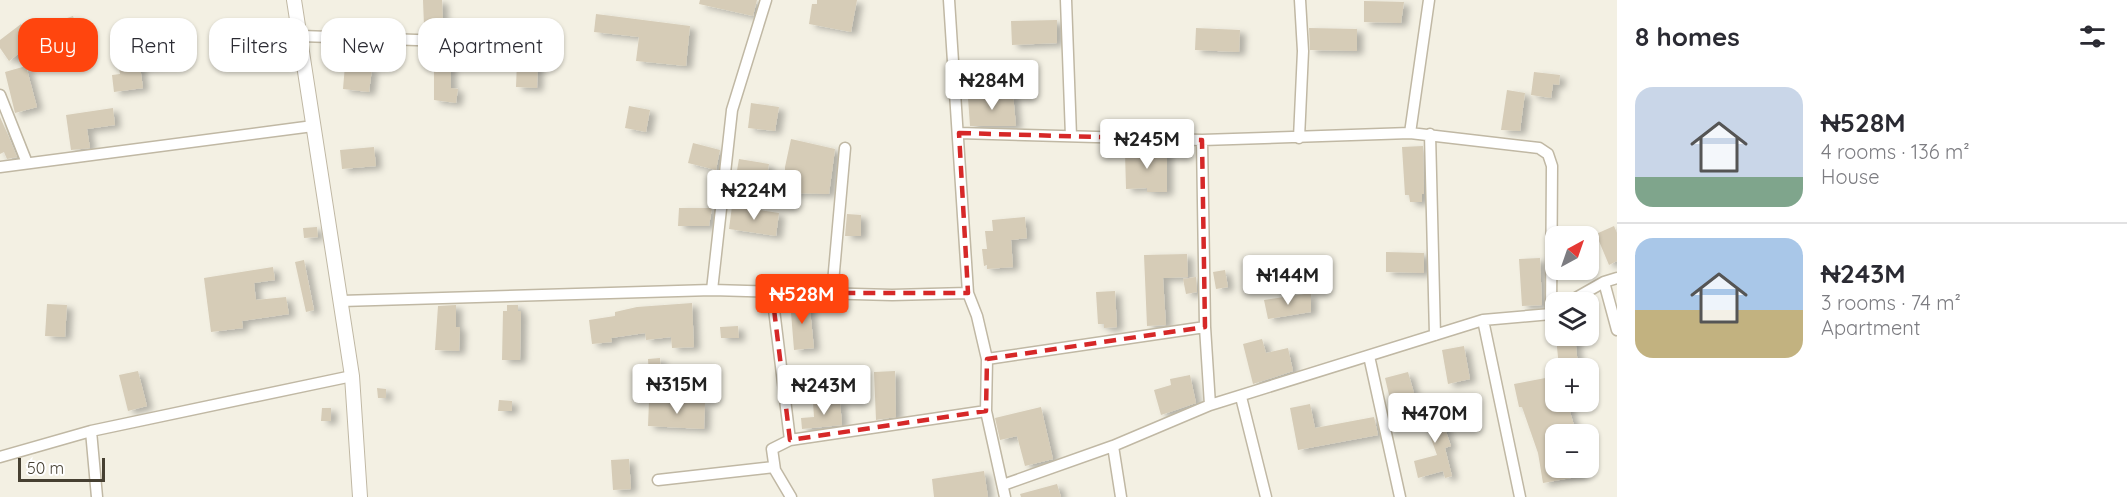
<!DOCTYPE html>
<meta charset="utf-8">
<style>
body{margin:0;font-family:Quicksand,sans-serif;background:#f2f2f3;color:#2b2b33;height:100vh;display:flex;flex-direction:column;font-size:22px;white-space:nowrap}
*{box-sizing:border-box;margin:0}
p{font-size:20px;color:#7c7c81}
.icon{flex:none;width:33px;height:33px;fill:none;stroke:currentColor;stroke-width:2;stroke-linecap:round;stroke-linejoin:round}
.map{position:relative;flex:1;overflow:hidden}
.sheet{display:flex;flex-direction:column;background:#fff;width:510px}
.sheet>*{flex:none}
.top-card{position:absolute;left:18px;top:18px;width:570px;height:54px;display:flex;gap:12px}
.needle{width:39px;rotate:40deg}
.tools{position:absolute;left:1545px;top:226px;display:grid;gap:12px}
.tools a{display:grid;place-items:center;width:54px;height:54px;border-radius:12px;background:#fff;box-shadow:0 2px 4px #0004;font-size:30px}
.scale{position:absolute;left:18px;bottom:15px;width:87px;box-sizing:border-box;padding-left:6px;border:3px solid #464032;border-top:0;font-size:16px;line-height:21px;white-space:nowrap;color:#464032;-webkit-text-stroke:4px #fff;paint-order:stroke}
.price{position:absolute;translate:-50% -51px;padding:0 14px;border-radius:6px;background:#fff;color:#222;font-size:20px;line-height:39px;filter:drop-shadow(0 2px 3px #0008)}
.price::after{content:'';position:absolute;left:50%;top:36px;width:18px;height:14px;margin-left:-9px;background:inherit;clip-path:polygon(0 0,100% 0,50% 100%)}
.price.current{background:#ff450e;color:#fff}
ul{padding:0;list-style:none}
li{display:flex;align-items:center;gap:18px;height:150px;padding:0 18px}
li+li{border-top:2px solid #e1e1e2}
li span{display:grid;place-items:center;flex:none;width:168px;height:120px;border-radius:18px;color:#555}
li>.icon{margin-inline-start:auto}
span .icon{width:72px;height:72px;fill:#fffc;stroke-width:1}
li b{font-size:26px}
h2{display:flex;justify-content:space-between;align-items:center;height:72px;padding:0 18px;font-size:26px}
.tag{padding:0 21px;border-radius:18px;background:#fff;box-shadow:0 2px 4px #0004;font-size:21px;line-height:54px}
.tag.current{background:#ff450e;color:#fff}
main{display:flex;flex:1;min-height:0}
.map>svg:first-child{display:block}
.building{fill:#d6ccb7;filter:url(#shadow)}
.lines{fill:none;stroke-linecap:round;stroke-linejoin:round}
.minor-casing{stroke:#c0b8a4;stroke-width:13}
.tertiary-casing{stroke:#c0b8a4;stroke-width:16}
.minor{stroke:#fff;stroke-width:10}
.tertiary{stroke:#fff;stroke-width:14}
.marked{fill:none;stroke:#d62828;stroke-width:4.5;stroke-dasharray:12 8;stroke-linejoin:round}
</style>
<main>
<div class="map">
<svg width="1617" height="497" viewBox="0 0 1617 497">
<defs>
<filter id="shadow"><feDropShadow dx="6" dy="3.5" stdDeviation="3" flood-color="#0004"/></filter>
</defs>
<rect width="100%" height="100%" fill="#f3f0e3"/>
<path class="building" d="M423,0H442L443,25L424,26Z
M700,0H757L753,16L699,4Z
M817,0H857L851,32L809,24L812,4H817Z
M1364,1L1404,2L1401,23L1364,22Z
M596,14L690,26L686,66L636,61L639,37L594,32Z
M73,16L78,30L53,38L49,24Z
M1057,20V43L1012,45L1011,21Z
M21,24L35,41L9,61L0,48V40Z
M1196,28L1240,30L1239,52L1195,50Z
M1309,28L1357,29V51L1310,50Z
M136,33L137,43L156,39L160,62L140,66L143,88L114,92L112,75L120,74L114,36Z
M450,50L451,88L458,89L456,103L434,100V51Z
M517,61L538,62L537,88L516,87Z
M345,65L372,69L369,92L343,89Z
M26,66L37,107L15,113L5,72Z
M1534,72L1560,75L1559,85L1553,84L1551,98L1531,95Z
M1507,90L1525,93L1520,131L1501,130Z
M1013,94L1016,126H970L968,98Z
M751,103L779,107L775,131L748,128Z
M629,106L650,110L646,132L625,128Z
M113,108L115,125L87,129L90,148L71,150L66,115Z
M0,117L8,135L17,157L7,159L4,152L0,154Z
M791,139L835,149L829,194L785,193V167Z
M693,143L720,150L716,170L688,163Z
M1147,146L1167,147V192H1147V188L1126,189L1125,152L1147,151Z
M1423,146L1424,194H1422V202H1410L1409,195H1405L1402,147Z
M374,147L376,166L342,169L340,150Z
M739,159L769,164L765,187L735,182Z
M732,206L779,213L776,236L729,229Z
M679,208H712L709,226H678Z
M847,214L861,215V236H845Z
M1025,217L1027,238L1011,240L1013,267L987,269V265L984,266L982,249H987L985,231H993L992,220Z
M1614,226L1617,233V261L1609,265L1596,234Z
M317,227L318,237L304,238L303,228Z
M1386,252L1424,253V273L1386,272Z
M1187,254L1188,277L1163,278L1166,325L1147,326L1144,255Z
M1540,258L1542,305L1522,306L1519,259Z
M304,260L314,310L306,312L295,262Z
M273,267L275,280L254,283L256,300L286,297L289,314L242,321L243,328L211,332L204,278Z
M1225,270L1228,287L1216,289L1213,272Z
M1196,277L1197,292L1186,294L1183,279Z
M1115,291L1117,327L1104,328V324H1098L1096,292Z
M1311,293V312L1268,319L1264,300Z
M790,300H809L814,348L794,350Z
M692,303L694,347L672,348L671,337L646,340L645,333L611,338L612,342L592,344L589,320L615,316V312L637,307Z
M47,304L67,305L65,337L45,336Z
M456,305V327H460L459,351L435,350L438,306Z
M507,305H518V311H521L520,360H502L503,311H507Z
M738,326L739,338H721L720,327Z
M1556,336H1575L1578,366L1559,368Z
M1262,339L1266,353L1288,348L1293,371L1253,384L1243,344Z
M1464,346L1470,379L1448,384L1442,350Z
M660,358L661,377L649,378L648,359Z
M138,371L147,406L128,411L119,375Z
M895,371L896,417L876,420L874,372Z
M1408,372L1414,393L1390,399L1385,378Z
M1190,375L1196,403L1161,415L1154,390L1171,385L1170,379Z
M1556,376V405L1567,402L1577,435H1556V468H1581L1582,476L1543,483L1538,453L1522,407H1519L1514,384Z
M377,388L386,389V398H378Z
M499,400L512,401V411H498Z
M649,401L705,403L704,429L648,426Z
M840,401L842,425L802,429L801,418L814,417L813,402Z
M1436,402L1451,446L1445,448L1452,476L1445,478L1443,471L1418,478L1414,461L1437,455L1420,408Z
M1310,404L1315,428L1374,417L1378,435L1298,450L1290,408Z
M1041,407L1053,459L1025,466L1017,436L1000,440L995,418Z
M322,408H331V421H321Z
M629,459L631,489L613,490L611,460Z
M984,471L988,497H934L932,479Z
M1057,484L1061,497H1021L1020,494Z"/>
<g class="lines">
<defs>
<path id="minor" d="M949,0L968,293L977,316L987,359L986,411L1005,497
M1066,0L1071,136
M301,36L533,44
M0,95L27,163
M959,133L1202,140L1410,133L1539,148L1548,154L1552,166L1551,314
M1410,133L1429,0
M1430,134L1435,335
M1299,138L1303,51L1300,0
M1202,140L1205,327
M0,167L313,126
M1604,282L1617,330
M712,290L732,110L766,0
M772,293L790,440L772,449L775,470L791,497
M832,294L845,148
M341,301L712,290L892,295L968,293
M1567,303L1604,282L1617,278
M1483,320L1520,497
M1369,356L1400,497
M987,359L1205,327L1210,405
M1241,397L1266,497
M91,431L97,497
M790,440L986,411
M1113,446L1121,497
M0,457L91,431L352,376
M658,480L774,467
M1003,485L1113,446L1210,405L1483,320L1551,314L1556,310"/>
<path id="tertiary" d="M294,0L352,376L360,497"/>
</defs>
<use href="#minor" class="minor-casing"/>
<use href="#tertiary" class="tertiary-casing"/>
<use href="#minor" class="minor"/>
<use href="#tertiary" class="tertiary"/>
</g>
<path class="marked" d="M959,133L1202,140L1205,327L987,359L986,411L790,440L772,293H968Z"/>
</svg>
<div class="tools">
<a><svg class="needle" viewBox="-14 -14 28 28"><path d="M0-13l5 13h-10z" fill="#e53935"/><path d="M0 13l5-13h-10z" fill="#7c7c81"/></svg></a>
<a><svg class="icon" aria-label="layers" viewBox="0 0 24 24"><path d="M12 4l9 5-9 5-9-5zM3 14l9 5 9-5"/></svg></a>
<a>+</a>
<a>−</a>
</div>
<div class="scale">50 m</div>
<b class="price" style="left:992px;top:111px">₦284M</b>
<b class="price" style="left:1147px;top:170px">₦245M</b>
<b class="price" style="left:754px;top:221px">₦224M</b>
<b class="price" style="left:1288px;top:306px">₦144M</b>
<b class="price current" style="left:802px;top:325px">₦528M</b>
<b class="price" style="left:677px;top:415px">₦315M</b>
<b class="price" style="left:824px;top:416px">₦243M</b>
<b class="price" style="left:1435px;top:444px">₦470M</b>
<div class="top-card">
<a class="tag current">Buy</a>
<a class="tag">Rent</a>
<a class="tag">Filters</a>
<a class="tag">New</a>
<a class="tag">Apartment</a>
</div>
</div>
<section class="sheet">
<h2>8 homes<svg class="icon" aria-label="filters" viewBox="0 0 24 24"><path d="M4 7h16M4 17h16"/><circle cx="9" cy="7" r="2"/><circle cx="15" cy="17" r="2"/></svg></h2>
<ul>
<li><span style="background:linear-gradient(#c9d6e8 75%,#7fa58c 0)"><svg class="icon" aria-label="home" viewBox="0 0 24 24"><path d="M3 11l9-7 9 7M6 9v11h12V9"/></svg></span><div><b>₦528M</b><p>4 rooms · 136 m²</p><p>House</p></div></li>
<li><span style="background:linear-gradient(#a9c7e8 60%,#c2b280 0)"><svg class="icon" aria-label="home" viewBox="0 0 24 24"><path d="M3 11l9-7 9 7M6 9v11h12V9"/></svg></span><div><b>₦243M</b><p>3 rooms · 74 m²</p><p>Apartment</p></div></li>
</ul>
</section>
</main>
